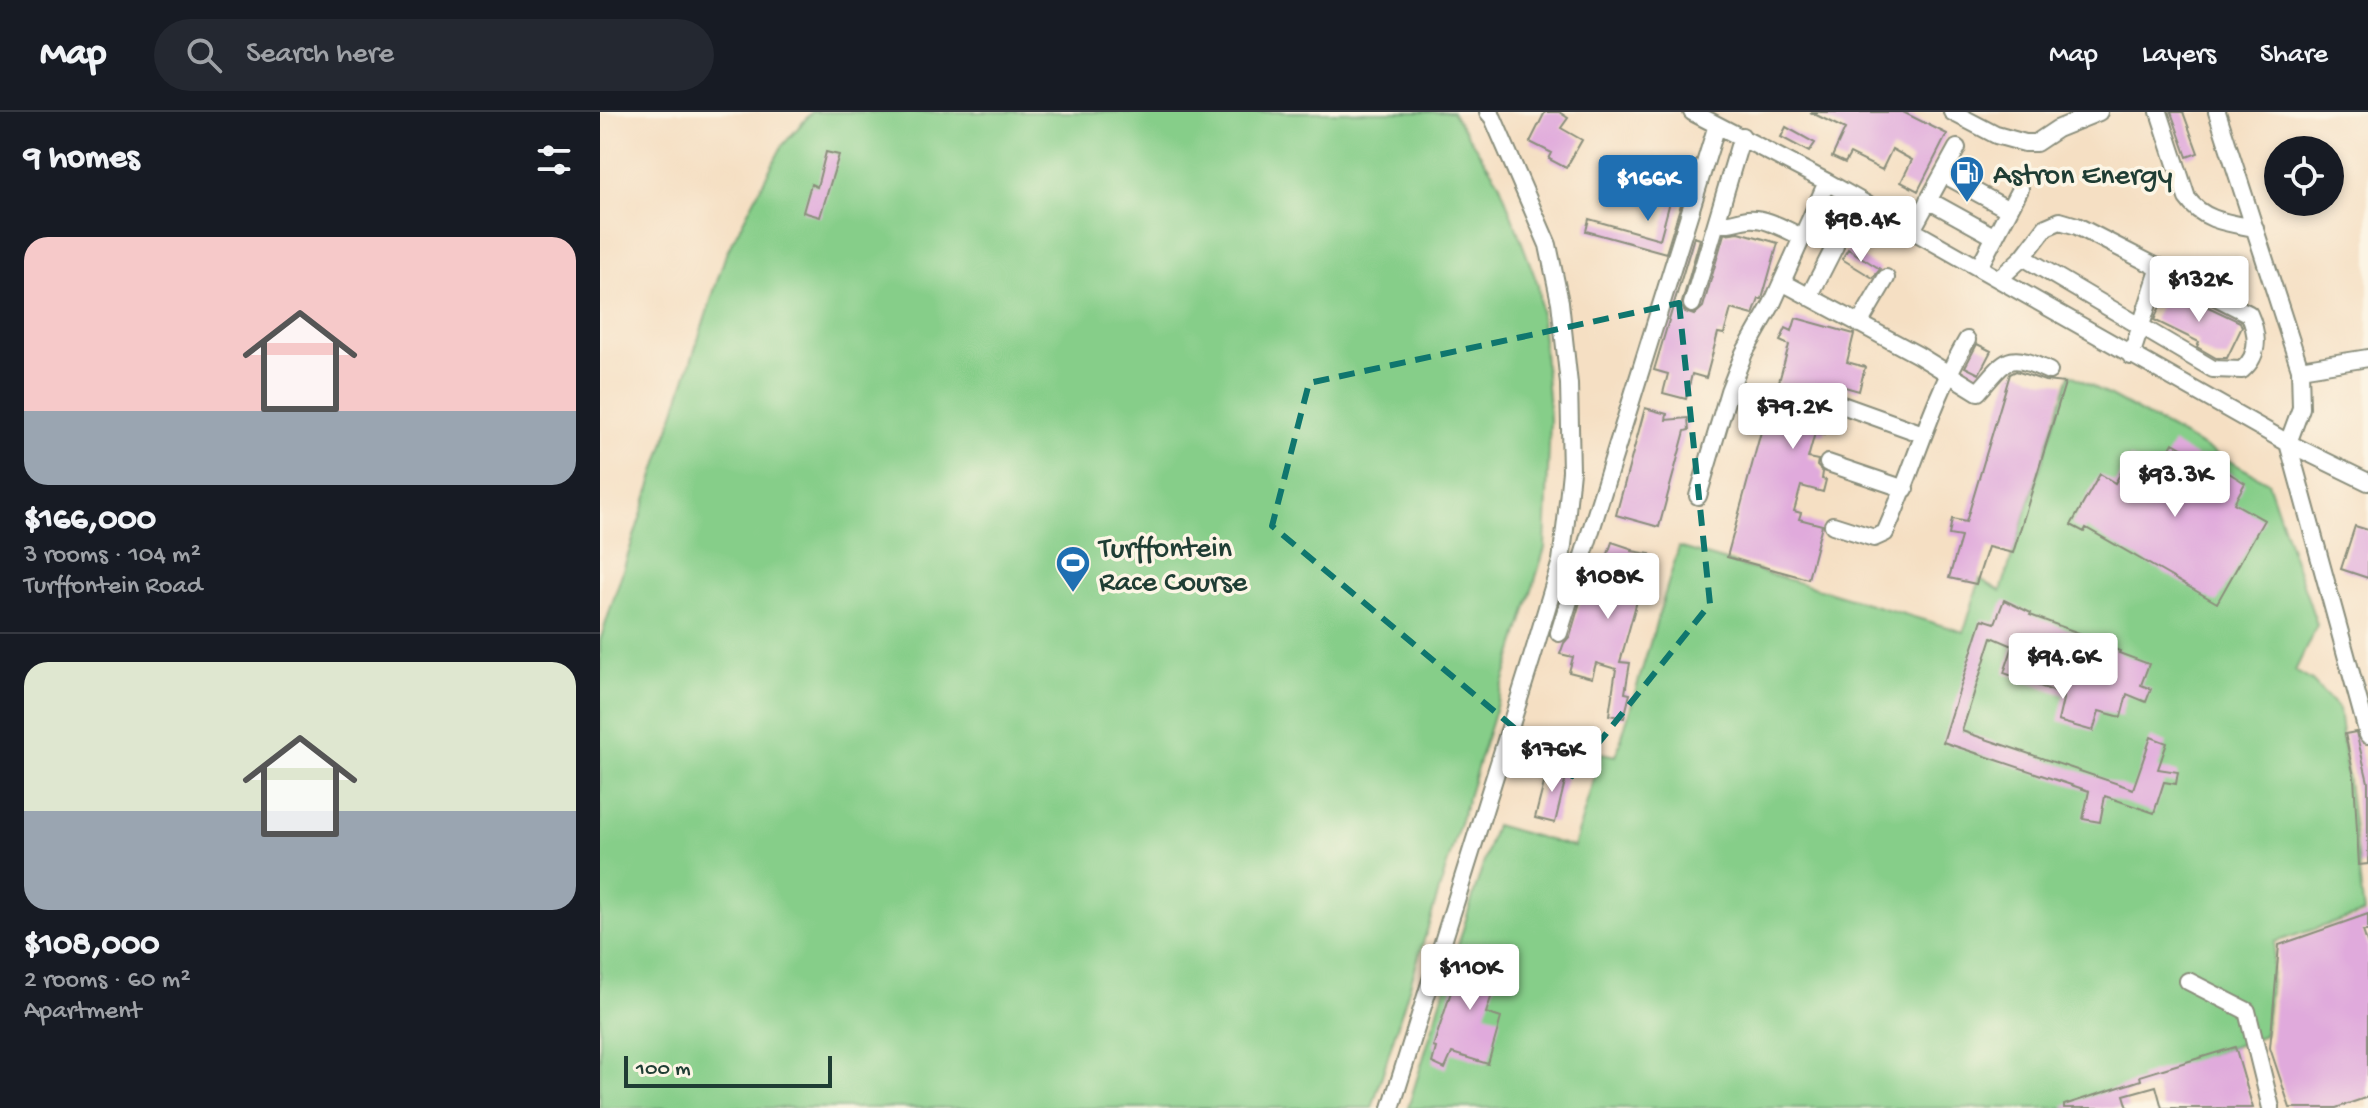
<!DOCTYPE html>
<meta charset="utf-8">
<style>
body{margin:0;font-family:"Gochi Hand",sans-serif;background:#242831;color:#f1f3f6;height:100vh;display:flex;flex-direction:column;font-size:30px;white-space:nowrap}
*{box-sizing:border-box;margin:0}
p{font-size:26px;color:#9ea1a6}
.icon{flex:none;width:44px;height:44px;fill:none;stroke:currentColor;stroke-width:2;stroke-linecap:round;stroke-linejoin:round}
.map{position:relative;flex:1;overflow:hidden}
.sheet{display:flex;flex-direction:column;background:#171b24;width:600px}
.sheet>*{flex:none}
.buttons{position:absolute;left:1664px;top:24px;display:grid;gap:16px}
.buttons a{display:grid;place-items:center;width:80px;height:80px;border-radius:50%;background:#171b24;box-shadow:0 4px 12px #0003;font-size:40px}
.scale{position:absolute;left:24px;bottom:20px;width:208px;box-sizing:border-box;padding-left:8px;border:4px solid #1f3d34;border-top:0;font-size:22px;line-height:28px;white-space:nowrap;color:#1f3d34;-webkit-text-stroke:6px #fcf5e5;paint-order:stroke}
.price{position:absolute;translate:-50% -68px;padding:0 18px;border-radius:8px;background:#fff;color:#222;font-size:26px;line-height:52px;filter:drop-shadow(0 2px 4px #0008)}
.price::after{content:'';position:absolute;left:50%;top:48px;width:24px;height:18px;margin-left:-12px;background:inherit;clip-path:polygon(0 0,100% 0,50% 100%)}
.price.selected{background:#1f6fb2;color:#fff}
ul{padding:0;list-style:none}
li{display:grid;align-content:center;gap:16px;height:424px;padding:0 24px}
li+li{border-top:2px solid #363941}
li span{display:grid;place-items:center;height:248px;border-radius:24px;color:#555}
li>.icon{margin-inline-start:auto}
span .icon{width:144px;height:144px;fill:#fffc;stroke-width:1}
li b{font-size:34px}
h2{display:flex;justify-content:space-between;align-items:center;height:96px;padding:0 24px;font-size:34px}
header{display:flex;align-items:center;gap:48px;box-sizing:border-box;height:112px;padding:0 40px;background:#171b24;border-bottom:2px solid #363941}
header strong{font-size:38px}
nav{display:flex;gap:44px;margin-inline-start:auto;font-size:28px}
.search{width:560px;height:72px;background:#242831;display:flex;align-items:center;gap:20px;box-sizing:border-box;padding:0 28px;border-radius:44px;color:#9ea1a6;font-size:30px}
main{display:flex;flex:1;min-height:0}
.map>svg:first-child{display:block}
.green{fill:#86ce89;stroke:#52865e;stroke-width:2}
.building{fill:#e0aadc}
.lines{fill:none;stroke-linecap:round;stroke-linejoin:round}
.minor-casing{stroke:#8a8e7c;stroke-width:20}
.minor{stroke:#fff;stroke-width:16}
.marked{fill:none;stroke:#0f766e;stroke-width:6;stroke-dasharray:16 10;stroke-linejoin:round}
.labels{text-anchor:middle;stroke-width:7;stroke-linejoin:round;paint-order:stroke}
.poi-label{font-size:30px;fill:#1f3d34;stroke:#fcf5e5;text-anchor:start}
</style>
<header>
<strong>Map</strong>
<div class="search"><svg class="icon" aria-label="search" viewBox="0 0 24 24"><circle cx="10" cy="10" r="6"/><path d="M15 15l6 6"/></svg>Search here</div>
<nav><a>Map</a><a>Layers</a><a>Share</a></nav>
</header>
<main>
<section class="sheet">
<h2>9 homes<svg class="icon" aria-label="filters" viewBox="0 0 24 24"><path d="M4 7h16M4 17h16"/><circle cx="9" cy="7" r="2"/><circle cx="15" cy="17" r="2"/></svg></h2>
<ul>
<li><span style="background:linear-gradient(#f6c9c9 70%,#9aa5b1 0)"><svg class="icon" aria-label="home" viewBox="0 0 24 24"><path d="M3 11l9-7 9 7M6 9v11h12V9"/></svg></span><div><b>$166,000</b><p>3 rooms · 104 m²</p><p>Turffontein Road</p></div></li>
<li><span style="background:linear-gradient(#dfe7d0 60%,#9aa5b1 0)"><svg class="icon" aria-label="home" viewBox="0 0 24 24"><path d="M3 11l9-7 9 7M6 9v11h12V9"/></svg></span><div><b>$108,000</b><p>2 rooms · 60 m²</p><p>Apartment</p></div></li>
</ul>
</section>
<div class="map">
<svg width="1768" height="996" viewBox="0 0 1768 996">
<rect width="100%" height="100%" fill="#fcf5e5"/>
<filter id="ink" filterUnits="userSpaceOnUse"><feTurbulence type="fractalNoise" baseFrequency=".0125" numOctaves="2"/><feDisplacementMap in="SourceGraphic" scale="16" xChannelSelector="R" yChannelSelector="G"/><feConvolveMatrix kernelMatrix="1 2 1 2 8 2 1 2 1" color-interpolation-filters="sRGB"/></filter>
<filter id="wash" filterUnits="userSpaceOnUse"><feTurbulence type="fractalNoise" baseFrequency=".006" numOctaves="4" result="noise"/><feDisplacementMap in="SourceGraphic" scale="32" xChannelSelector="R" yChannelSelector="G"/><feGaussianBlur stdDeviation="1.8" result="paint"/><feColorMatrix in="noise" values="0 0 0 0 0 0 0 0 0 0 0 0 0 0 0 0 0 1.4 0 .05"/><feComposite in="paint" operator="in"/></filter>
<g filter="url(#wash)">
<rect width="100%" height="100%" fill="#f5dfc3"/>
<path class="green" d="M212,0H852L899,70L938,173L950,308L945,436L772,996H0V529L126,142L182,34Z
M1470,262L1668,370L1717,513L1695,559L1712,569L1739,597L1764,801L1675,830L1665,923L1468,996H808L895,713L974,735L1001,641L1016,644L1079,435L1364,520L1380,467L1401,479Z"/>
<g id="blocks">
<path class="building" d="M945,0H959L968,6L961,16L982,28L966,56L949,47L952,41L930,30Z
M1210,0H1303L1347,22L1318,79L1301,70L1312,48L1292,37L1282,58L1250,42L1245,51L1232,45L1245,17Z
M1571,0H1583L1598,41L1587,45Z
M1186,15L1215,31L1209,40L1181,25Z
M226,40L239,43L220,105L203,100L211,72L217,75Z
M1078,60L1090,63L1066,141L986,119L989,107L1060,127Z
M1139,120L1178,131L1162,187H1159L1153,203L1131,197L1124,222L1118,221L1106,266L1092,262L1086,287L1063,281L1068,262L1054,258L1094,125L1100,127L1081,194L1085,200L1094,203L1103,195L1124,122Z
M1248,137L1280,157L1273,166L1242,147Z
M1568,176L1640,210L1642,215L1627,246H1616L1597,235L1599,230L1554,208Z
M1196,206L1254,222L1247,250L1265,255L1259,279L1238,273L1224,323L1215,321L1208,346L1218,348L1217,354L1223,360L1222,367L1226,368L1223,380L1201,374L1194,399L1201,401L1199,407L1222,413L1208,467L1127,445L1165,305L1169,306L1189,233L1180,229L1186,216L1192,219Z
M1377,232L1391,239L1379,262L1365,255Z
M1416,259L1445,269L1465,271L1413,441L1388,435L1376,472L1349,466L1361,425L1349,423L1352,407L1366,410L1410,262Z
M1045,296L1067,302L1066,308L1088,306L1089,318L1085,319L1059,415L1016,403Z
M1573,331L1600,346L1602,344L1645,371L1634,391L1664,408L1617,491L1486,416L1484,420L1471,413L1500,362L1515,371L1530,345L1557,360Z
M1755,414L1768,418V466L1741,457Z
M1012,430L1033,437L1032,439L1050,442L1020,550L1030,551L1025,581L1030,582L1024,606L1009,603L1016,557L996,551L992,566L969,560L973,545L960,542L964,531L970,524L985,473L991,475L998,455L1003,457Z
M1404,488L1431,501L1430,503L1487,524L1504,531L1503,533L1520,539L1519,541L1549,552L1541,573L1551,577L1546,590L1527,582L1521,605L1499,599L1493,619L1458,609L1464,583L1404,561L1413,534L1392,525L1362,619L1533,677L1551,625L1567,631L1558,657L1578,660L1576,672L1564,670L1554,701L1505,684L1500,710L1483,707L1489,679L1343,630L1382,507L1395,511Z
M1756,620L1768,670V752L1759,753L1754,665L1745,622Z
M949,652L968,657L955,711L935,706Z
M1768,802V819H1763L1768,834V985L1736,996H1690L1670,936L1679,833Z
M865,837L903,849L886,901L901,906L888,952L852,941L845,957L832,951L836,936L833,935Z
M1635,935L1653,996H1562L1556,974L1524,983L1528,996H1464V993L1541,968L1540,964Z"/>
</g>
</g>
<g filter="url(#ink)">
<use href="#blocks" fill-opacity="0" stroke="#8a8e7c" stroke-width="2"/>
<g class="lines">
<defs>
<path id="minor" d="M1092,0L1227,70L1688,331L1768,370
M1352,0L1396,23L1425,31H1436L1457,17L1499,0
M1559,0L1587,86C1603,109 1629,111 1655,116
M1617,0L1700,257L1701,296L1688,331L1768,623
M1343,62L1409,98
M1328,88L1395,125
M1117,110C1132,113 1134,109 1148,107C1166,105 1186,118 1202,125
M1311,120L1357,36
M1379,155L1420,77
M1399,167L1423,145L1446,115L1460,109L1477,114L1649,202C1658,222 1660,243 1642,258L1613,257L1423,145
M1182,170L1318,243L1378,280C1408,247 1406,239 1449,259
M1209,185L1235,134
M1092,192L1142,24
M1259,212L1286,166
M1531,244L1560,155
M1700,257L1768,246
M1242,293L1323,322
M1228,351L1305,377
M1098,384L1129,279L1144,241L1172,192L1227,70
M1233,413L1274,426L1285,421C1314,357 1331,289 1367,228
M959,521L1117,13
M1588,869L1647,899L1671,996
M791,996L934,539L961,449L966,409L971,359L969,272L960,190L948,133L893,6L888,0"/>
</defs>
<use href="#minor" class="minor-casing"/>
<use href="#minor" class="minor"/>
</g>
</g>
<path class="marked" d="M1079,191L1110,492L972,664L672,414L709,271Z"/>
<defs>
<symbol id="fuel-pin" viewBox="-11 -11 22 30"><path d="M0 17L-7.5 6A9.5 9.5 0 1 1 7.5 6Z" fill="#1f6fb2" stroke="#fcf5e5"/><path d="M-5.5-6h7V0h2V4h1.3V-2.5L3-4.5l.8-.8L6-3V5H2.5V1h-1V6h-7ZM-4.2-4.7v3.2H.2V-4.7Z" fill="#fff"/></symbol>
<symbol id="stadium-pin" viewBox="-11 -11 22 30"><path d="M0 17L-7.5 6A9.5 9.5 0 1 1 7.5 6Z" fill="#1f6fb2" stroke="#fcf5e5"/><path d="M0-5a6.5 5 0 1 0 0 10a6.5 5 0 1 0 0-10ZM-3.5-1.8h7v3.6h-7Z" fill="#fff"/></symbol>
</defs>
<g fill-rule="evenodd">
<use href="#fuel-pin" x="1347" y="41" width="40" height="54"/>
<use href="#stadium-pin" x="453" y="431" width="40" height="54"/>
</g>
<g class="labels">
<g class="poi-label">
<text x="1393" y="71">Astron Energy</text>
<text x="499" y="444">Turffontein<tspan x="499" dy="34">Race Course</tspan></text>
</g>
</g>
</svg>
<div class="buttons">
<a><svg class="icon" aria-label="locate" viewBox="0 0 24 24"><circle cx="12" cy="12" r="6"/><path d="M12 2v4M12 18v4M2 12h4M18 12h4"/></svg></a>
</div>
<div class="scale">100 m</div>
<b class="price selected" style="left:1048px;top:111px">$166K</b>
<b class="price" style="left:1261px;top:152px">$98.4K</b>
<b class="price" style="left:1599px;top:212px">$132K</b>
<b class="price" style="left:1193px;top:339px">$79.2K</b>
<b class="price" style="left:1575px;top:407px">$93.3K</b>
<b class="price" style="left:1008px;top:509px">$108K</b>
<b class="price" style="left:1463px;top:589px">$94.6K</b>
<b class="price" style="left:952px;top:682px">$176K</b>
<b class="price" style="left:870px;top:900px">$110K</b>
</div>
</main>
